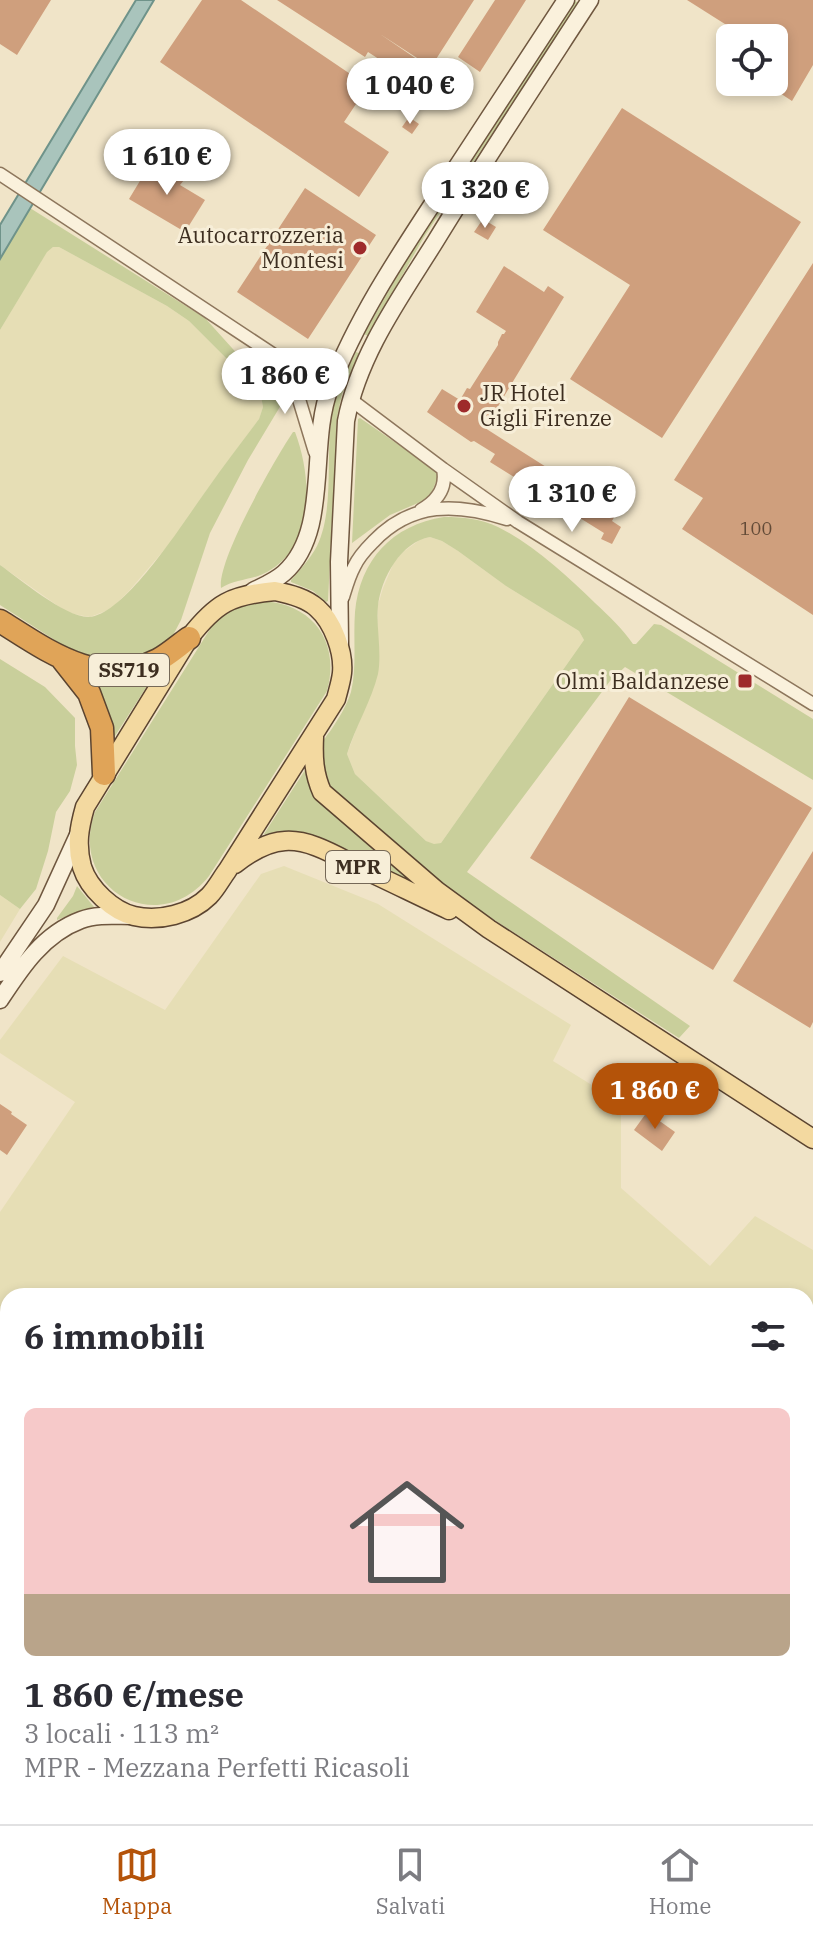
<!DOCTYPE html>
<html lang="it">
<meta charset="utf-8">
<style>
body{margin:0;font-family:"IBM Plex Serif",serif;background:#f2f2f3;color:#2b2b33;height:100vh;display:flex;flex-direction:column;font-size:30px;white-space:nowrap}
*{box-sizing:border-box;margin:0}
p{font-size:26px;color:#7c7c81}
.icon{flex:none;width:44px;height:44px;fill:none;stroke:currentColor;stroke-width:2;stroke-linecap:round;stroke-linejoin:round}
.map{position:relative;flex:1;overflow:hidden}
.panel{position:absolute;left:0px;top:1288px;width:814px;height:536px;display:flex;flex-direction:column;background:#fff;border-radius:24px 24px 0 0;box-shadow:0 4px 12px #0003}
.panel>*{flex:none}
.tools{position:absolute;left:716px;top:24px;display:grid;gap:16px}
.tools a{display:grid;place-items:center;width:72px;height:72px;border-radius:12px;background:#fff;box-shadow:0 4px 12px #0003;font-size:40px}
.price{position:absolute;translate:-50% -68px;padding:0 18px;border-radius:28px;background:#fff;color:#222;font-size:26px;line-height:52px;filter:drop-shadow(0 2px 4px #0008)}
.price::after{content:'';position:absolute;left:50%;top:48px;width:24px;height:18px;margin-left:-12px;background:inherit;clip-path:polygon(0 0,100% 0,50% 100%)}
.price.active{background:#b45309;color:#fff}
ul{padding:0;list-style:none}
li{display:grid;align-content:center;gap:16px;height:424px;padding:0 24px}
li+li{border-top:2px solid #e1e1e2}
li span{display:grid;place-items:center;height:248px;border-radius:12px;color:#555}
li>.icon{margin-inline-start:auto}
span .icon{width:144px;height:144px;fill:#fffc;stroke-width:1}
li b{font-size:34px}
h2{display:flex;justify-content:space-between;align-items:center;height:96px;padding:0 24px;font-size:34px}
.tabs{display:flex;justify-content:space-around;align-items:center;height:112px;border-top:2px solid #e1e1e2;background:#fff;font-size:22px;color:#7c7c81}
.tabs a{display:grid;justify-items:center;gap:4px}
.tabs .active{color:#b45309}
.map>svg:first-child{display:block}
.farmland{fill:#e6deb5}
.green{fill:#c9cf9b;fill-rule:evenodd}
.water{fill:#a9c4bc;stroke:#6f938a;stroke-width:2}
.building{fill:#cf9f7d}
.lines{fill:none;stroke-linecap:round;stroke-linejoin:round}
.street-casing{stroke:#8d765c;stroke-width:15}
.secondary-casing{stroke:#6f573f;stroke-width:19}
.primary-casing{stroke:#5b4430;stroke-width:21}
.highway-casing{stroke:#5b4430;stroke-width:25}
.street{stroke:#faf1dc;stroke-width:12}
.secondary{stroke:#faf1dc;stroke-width:16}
.primary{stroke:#f3d9a0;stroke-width:18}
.highway{stroke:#e0a458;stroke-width:22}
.poi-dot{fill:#9e2a2b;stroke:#f7eed8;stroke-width:3}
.labels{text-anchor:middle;stroke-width:6;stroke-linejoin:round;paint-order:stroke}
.number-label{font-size:18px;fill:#624a37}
.shield{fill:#f7eed8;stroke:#756857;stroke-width:2}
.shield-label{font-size:20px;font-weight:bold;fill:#3d2e20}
.poi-label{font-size:22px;fill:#3d2e20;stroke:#f7eed8;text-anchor:end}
</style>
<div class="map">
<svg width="813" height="1824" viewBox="0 0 813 1824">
<rect width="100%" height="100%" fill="#f0e4c8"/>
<path class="farmland" d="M53,247H59L167,306L189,321L228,360L259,385L263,407L259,419L206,491L176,536L129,591L111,609L90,617L68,613L0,565V330L47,251Z
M430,537L442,541L458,551L506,586L579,631L584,640L441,843L434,845L426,841L355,774L347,754L378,671V605L383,588L394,562L403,552L421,539Z
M284,866L378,904L571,1025L553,1061L621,1103V1188L710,1266L755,1216L813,1250V1359L806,1364V1296H8V1445L0,1458V1212L75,1102L0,1053V1040L63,956L165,1010L261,874Z
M0,895L20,909L0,942Z
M0,1640L8,1646V1727L0,1740Z
M195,1816H468L469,1824H190Z"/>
<path class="green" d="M575,1L578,3L424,237L368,336L364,334L415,245Z
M30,208L205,318L241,358L282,388L284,400L248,460L210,533L181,620L171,639L157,651L137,658L104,662L75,653L0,605V565C20,579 66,618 89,617C126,615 186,518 208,488C224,465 242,442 259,419L263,407L259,385L228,360L189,321L167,306L59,247H53L47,252L0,330V259Z
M356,352L359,353L342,394L337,417L328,601L326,602L313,591L291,582V580C301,569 310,559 317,546C334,511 326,460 331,422C333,397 345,374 356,352Z
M360,418L425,463L434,470L438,476L431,495L425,500L390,515L352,543L358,419Z
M293,432H295C312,477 316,545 267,572C253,580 235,579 221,588C217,560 275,459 293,432Z
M444,517C463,517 481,519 498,527C534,545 566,575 595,603C609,616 622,628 633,644H636L654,624L661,625L813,719V780L625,667L610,681L467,872L690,1026L679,1038L452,893L336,797C333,793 327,787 325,782C323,778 320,750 321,746C322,741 328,734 331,730C339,718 347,705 351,692C357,666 353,639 355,612C360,560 392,525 444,517ZM430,537L442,541L458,551L506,586L579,631L584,640L441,843L434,844L426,841L355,774L347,754C355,728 372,699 378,674C382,652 376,628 378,606C381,578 401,542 430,537Z
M257,601C311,601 341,640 327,691L209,876C159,940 67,889 95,812L212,626C226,612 239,606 257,601Z
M0,659L45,687L75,718V746L77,765L70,791L56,812L48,851L36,889L20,909L0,895Z
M158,669L113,739L86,674Z
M307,767L437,896L264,834Z
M77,886L94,907L77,912L57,920V918L73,896Z
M806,1691L813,1710V1792L806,1813Z
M539,1816H805L802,1824H542Z"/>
<path class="water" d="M136,0H154L0,259V225Z"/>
<path class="building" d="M0,0H51L17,55L0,44Z
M202,0H241L368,86L344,122L389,152L359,197L160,62Z
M277,0H474L431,67L380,34L427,66L416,83L368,52L365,57Z
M495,0H526L480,72L458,57Z
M687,0H813V65L792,101L763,82H774V38H747Z
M622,108L801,222L662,438L570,379L630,285L543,230Z
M409,117L419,124L412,134L402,127Z
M152,161L184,180L180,185L205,200L185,232L129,199Z
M305,188L376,235L308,339L237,292Z
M483,219L496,227L488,240L474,232Z
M813,263V615L682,529L703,498L674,480Z
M504,266L544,292L548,286L564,297L485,428L617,512L612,521L621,527L612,544L601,539L604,533L490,462L495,454L474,441L471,442L427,412L442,389L460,400L467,388L470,389L498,345V342L502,334H504L506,331L476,312Z
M629,697L812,808L713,970L530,858Z
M813,851V1022L810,1028L733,981Z
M0,1104L12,1112L11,1114L27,1125L7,1155L0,1150Z
M647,1112L675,1132L662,1151L634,1130Z"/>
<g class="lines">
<defs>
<path id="street" d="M0,174L283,361L333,381
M283,361L298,396L315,452
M350,399L443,469L518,522L813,704
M421,510C437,501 447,488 443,469
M343,597C346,587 349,576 354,567C358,558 366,549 373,542C412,501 457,503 507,519"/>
<path id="secondary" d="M253,591C263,586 275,581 284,573C331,531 308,445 330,388C357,317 401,252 443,188C484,125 525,63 566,0
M340,643L339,562L346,421C359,354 400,298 435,242C485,160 538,80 590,0
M0,973L46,905L78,835
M0,1000C21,968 43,934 81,920C97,914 115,916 132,916"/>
<path id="primary" d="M275,591C290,594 306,598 317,608C333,622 344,652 342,673C341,682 338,691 336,699L227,871C221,879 216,889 209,896C191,914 159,922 134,916C113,911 89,889 82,867C76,845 79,828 85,807L189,638C216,603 231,595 275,591Z
M314,737C313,758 314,774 322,792L437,891L489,929L813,1139
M235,864C249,853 266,842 285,841C312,839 341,859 365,870C393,883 421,897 449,910"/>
<path id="highway" d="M0,621C48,651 99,690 158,660C168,655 179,645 189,638
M63,660L89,693L102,728L104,774
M806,1388L813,1383
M806,1669L813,1683
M521,1816L523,1824
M813,1824V1823"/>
</defs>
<use href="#street" class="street-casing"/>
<use href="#secondary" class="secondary-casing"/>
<use href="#primary" class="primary-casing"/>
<use href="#highway" class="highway-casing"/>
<use href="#street" class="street"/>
<use href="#secondary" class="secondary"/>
<use href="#primary" class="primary"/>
<use href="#highway" class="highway"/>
</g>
<g class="poi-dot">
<circle cx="360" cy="248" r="8"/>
<circle cx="464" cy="406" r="8"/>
<rect x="737" y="673" width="16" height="16" rx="4"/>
</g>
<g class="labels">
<g class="number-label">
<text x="756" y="535">100</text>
</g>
<g class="shield">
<rect x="89" y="654" width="80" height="32" rx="6"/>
<rect x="326" y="851" width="64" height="32" rx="6"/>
</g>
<g class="shield-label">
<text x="129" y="677">SS719</text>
<text x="358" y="874">MPR</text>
</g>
<g class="poi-label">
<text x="344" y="243">Autocarrozzeria<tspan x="344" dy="25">Montesi</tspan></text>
<text x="480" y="401" text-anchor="start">JR Hotel<tspan x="480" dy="25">Gigli Firenze</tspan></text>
<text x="729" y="689">Olmi Baldanzese</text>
</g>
</g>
</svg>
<div class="tools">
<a><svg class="icon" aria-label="locate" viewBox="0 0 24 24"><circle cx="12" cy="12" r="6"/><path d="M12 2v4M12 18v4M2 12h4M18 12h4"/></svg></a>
</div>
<b class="price" style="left:410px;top:126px">1 040 €</b>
<b class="price" style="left:167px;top:197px">1 610 €</b>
<b class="price" style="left:485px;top:230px">1 320 €</b>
<b class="price" style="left:285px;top:416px">1 860 €</b>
<b class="price" style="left:572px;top:534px">1 310 €</b>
<b class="price active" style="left:655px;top:1131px">1 860 €</b>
<section class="panel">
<h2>6 immobili<svg class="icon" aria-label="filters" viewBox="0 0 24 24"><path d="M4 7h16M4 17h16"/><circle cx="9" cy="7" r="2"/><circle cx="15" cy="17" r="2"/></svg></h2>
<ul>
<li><span style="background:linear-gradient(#f6c9c9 75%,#b9a48a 0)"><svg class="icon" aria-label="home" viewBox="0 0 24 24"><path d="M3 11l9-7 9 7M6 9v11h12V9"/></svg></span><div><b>1 860 €/mese</b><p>3 locali · 113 m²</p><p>MPR - Mezzana Perfetti Ricasoli</p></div></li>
</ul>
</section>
</div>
<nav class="tabs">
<a class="active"><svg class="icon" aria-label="map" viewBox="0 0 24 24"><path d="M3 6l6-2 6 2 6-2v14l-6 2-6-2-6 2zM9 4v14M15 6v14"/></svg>Mappa</a>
<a><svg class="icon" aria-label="saved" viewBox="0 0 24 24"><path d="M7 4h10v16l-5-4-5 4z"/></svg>Salvati</a>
<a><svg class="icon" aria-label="home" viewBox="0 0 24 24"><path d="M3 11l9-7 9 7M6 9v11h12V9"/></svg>Home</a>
</nav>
